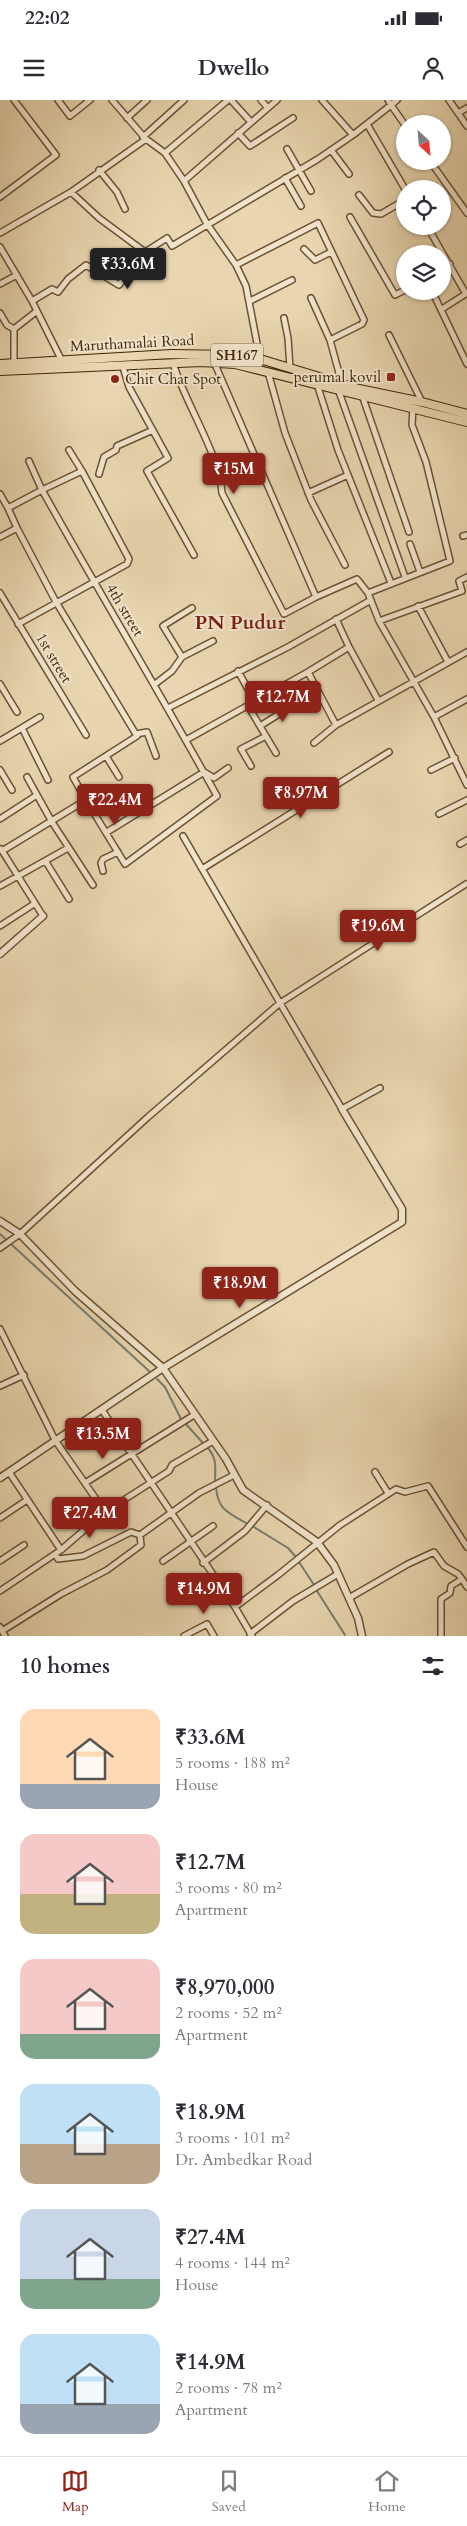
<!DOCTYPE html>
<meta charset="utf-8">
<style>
body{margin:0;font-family:Cardo,serif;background:#f2f2f3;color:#2b2b33;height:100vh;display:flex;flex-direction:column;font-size:19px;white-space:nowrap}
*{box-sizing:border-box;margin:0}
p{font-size:16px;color:#7c7c81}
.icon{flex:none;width:28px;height:28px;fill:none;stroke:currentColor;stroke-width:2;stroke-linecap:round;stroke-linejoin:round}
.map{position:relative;height:1536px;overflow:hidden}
.sheet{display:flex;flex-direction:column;background:#fff;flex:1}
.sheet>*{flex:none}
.needle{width:32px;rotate:154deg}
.tools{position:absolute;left:396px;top:15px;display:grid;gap:10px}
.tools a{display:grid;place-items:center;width:55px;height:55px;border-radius:50%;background:#fff;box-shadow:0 1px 4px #0004;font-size:25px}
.price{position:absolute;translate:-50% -42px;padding:0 11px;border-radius:5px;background:#8f2418;color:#fff;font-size:16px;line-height:32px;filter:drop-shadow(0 1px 2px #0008)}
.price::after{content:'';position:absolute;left:50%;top:30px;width:15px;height:11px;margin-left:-8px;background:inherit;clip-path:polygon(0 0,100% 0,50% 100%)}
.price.selected{background:#222;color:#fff}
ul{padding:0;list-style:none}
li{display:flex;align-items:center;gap:15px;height:125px;padding:0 20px}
li span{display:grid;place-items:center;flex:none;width:140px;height:100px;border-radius:15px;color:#555}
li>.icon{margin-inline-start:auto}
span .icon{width:60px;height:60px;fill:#fffc;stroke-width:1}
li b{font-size:21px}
h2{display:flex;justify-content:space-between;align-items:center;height:60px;padding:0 20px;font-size:21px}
.status{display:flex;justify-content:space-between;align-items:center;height:35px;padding:0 25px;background:#fff;direction:ltr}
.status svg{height:14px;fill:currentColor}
header{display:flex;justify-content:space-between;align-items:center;height:65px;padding:0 20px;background:#fff;font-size:22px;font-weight:700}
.tab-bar{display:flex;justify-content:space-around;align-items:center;height:70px;border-top:1px solid #e1e1e2;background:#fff;font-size:14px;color:#7c7c81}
.tab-bar a{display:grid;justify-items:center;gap:2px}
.tab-bar .selected{color:#8f2418}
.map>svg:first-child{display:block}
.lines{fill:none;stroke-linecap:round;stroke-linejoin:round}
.stream{stroke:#767d71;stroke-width:2}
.minor-casing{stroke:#6b5235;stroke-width:8}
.tertiary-casing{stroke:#6b5235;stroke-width:9}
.primary-casing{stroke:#41260c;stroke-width:10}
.minor{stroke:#f1e4cc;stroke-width:5}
.tertiary{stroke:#f1e4cc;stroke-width:6}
.primary{stroke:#e9d6b0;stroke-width:8}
.poi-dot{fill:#8f2418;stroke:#f1e4cc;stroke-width:2}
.labels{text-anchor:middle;stroke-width:4;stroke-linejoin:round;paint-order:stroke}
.shield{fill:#f1e4cc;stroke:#765f46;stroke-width:1}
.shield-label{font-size:14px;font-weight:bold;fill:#41260c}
.street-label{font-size:15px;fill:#41260c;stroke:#f1e4cc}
.poi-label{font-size:15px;fill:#41260c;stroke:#f1e4cc;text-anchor:end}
.district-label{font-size:20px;font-weight:bold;fill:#7a1f14;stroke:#f1e4cc}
</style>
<div class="status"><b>22:02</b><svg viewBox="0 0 49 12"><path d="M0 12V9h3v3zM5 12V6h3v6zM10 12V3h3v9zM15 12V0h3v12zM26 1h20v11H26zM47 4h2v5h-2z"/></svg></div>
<header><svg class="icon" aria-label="menu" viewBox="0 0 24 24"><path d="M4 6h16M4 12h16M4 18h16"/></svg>Dwello<svg class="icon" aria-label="person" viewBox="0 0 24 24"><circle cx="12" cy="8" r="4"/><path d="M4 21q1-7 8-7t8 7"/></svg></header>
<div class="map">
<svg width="467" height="1536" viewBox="0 0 467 1536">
<rect width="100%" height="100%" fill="#e9d6b0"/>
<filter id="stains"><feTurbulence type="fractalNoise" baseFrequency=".004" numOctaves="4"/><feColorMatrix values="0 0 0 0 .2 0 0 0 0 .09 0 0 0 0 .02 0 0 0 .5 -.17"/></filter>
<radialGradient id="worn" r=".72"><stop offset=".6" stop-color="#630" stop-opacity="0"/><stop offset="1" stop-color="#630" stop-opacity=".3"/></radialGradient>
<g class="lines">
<path class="stream" d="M0,1134L149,1271
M157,1279L165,1287L181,1319
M185,1323L202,1342
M207,1347C218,1359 215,1368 215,1383
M216,1387C218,1410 227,1412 246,1423
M254,1427L288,1448L295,1456
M299,1462L314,1485
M317,1491L345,1535"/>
<defs>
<path id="minor" d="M58,0L70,16L90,0
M112,0L144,37
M231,0L250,21
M261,0L267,7
M388,0L391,5L397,0
M449,0L467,26
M458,13L467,8
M127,18L147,0
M367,24L405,89
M238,33L250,46L293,18
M353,35L391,5L405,25
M143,37L184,0
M287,49L311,91
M331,50L349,74
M165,53L228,0
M430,61L467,113
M99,70L117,92L125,109
M285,78L301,106
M184,81L277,0
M71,92L99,118L145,152
M359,95L373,113L381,114L405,100
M0,97L56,55L14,0
M350,117L395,195L405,190
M427,126L466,194
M0,133L71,92L146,39L165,53L184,81L207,124L236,165L246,186L260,259L258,268
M0,147L32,201L63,263
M304,149L315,160L331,152
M236,165L318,123L364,220L362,224L330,240L342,284
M442,168L450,164
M0,184L17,175
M432,191L467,264
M311,198L330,240
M32,201L52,189L58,192L68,179L86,165L119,185L145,152L167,138L172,146L318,59L353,35L322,0
M250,201L292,180
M442,209L467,193
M0,213L7,225L14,229V263
M284,218L288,238L290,268
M14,229L37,211
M389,235L422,302
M214,262L316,497L357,479L368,493L379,521L434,617L467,599
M173,263C185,303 220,355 222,393L284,514L316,497
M123,267L129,287L168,358L147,371L194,455
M268,272L285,333L311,400L345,465
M317,284L338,350L391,483
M338,289L405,477
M362,295L409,432
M29,361L42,390L82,371L69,350
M99,374L104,357L116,350L117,346L153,330
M308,393L348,375
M0,394L8,408
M17,428L8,408L42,390C99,492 160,593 217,696L125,764L86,700
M463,436L467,435
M0,437L17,428L56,502L137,636L73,677L86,700L2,751
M410,444L420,472
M0,493L86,635
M368,493L450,461L426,362L412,325L413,307
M418,506L448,562
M336,519L349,547
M379,521L462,491L459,481L467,477
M18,524L127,464L129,459L82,371
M182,557L163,526L192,508
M238,571L255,602
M308,572L349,547L378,600
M0,584L17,612
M155,584L172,571L182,557L213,541
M248,606L276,653
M168,608L288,547L371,500
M434,617L467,685
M260,626L295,604
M22,628L48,680
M136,634L147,632L156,656
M186,640L308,572L336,625L467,552
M0,641L40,617
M314,643L336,625
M106,656L119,677
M251,666L241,649L266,636
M0,670L12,690
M431,670L455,658
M27,677L52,722L93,785
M439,714L467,700
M0,719L37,695
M107,732L204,672L214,678L228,668
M183,736L280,903L466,784
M460,744L467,740
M1,749L43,816
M46,762L69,799
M202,769L389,652
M103,771L101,763L103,759L118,752
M0,786L68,748
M0,826L34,804
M0,1148L20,1134L148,1017L280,903L342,1009L380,988
M0,1229L55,1340L105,1412
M0,1286L24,1275
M102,1310L235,1507
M375,1372L388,1393
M85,1383L194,1315
M0,1418L27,1400
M61,1450L105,1412L169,1371L172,1365L213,1341
M55,1454L58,1459L83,1456L131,1432L140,1435
M0,1461L24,1445
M163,1461L213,1426
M203,1463L245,1431L267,1405
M0,1491L61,1450L9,1372
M349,1498L408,1464L434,1452L444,1466L458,1474L462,1479
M0,1527L5,1536
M2,1531L61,1494L107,1470L141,1445L140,1435L199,1393L234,1375
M250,1534L293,1501L338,1474
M184,1536L207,1524L214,1536
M252,1536L235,1507L278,1475L340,1425L396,1389L405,1392L428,1386L467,1447
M441,1536V1499L450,1493L451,1486L462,1479L467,1487"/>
<path id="tertiary" d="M0,854L43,816
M0,1121L20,1134L75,1191L163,1268L226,1359L243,1390L317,1442L334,1465L358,1518L362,1536
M0,1378L163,1268L402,1122V1109L342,1009"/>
<path id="primary" d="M0,264L172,254L232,255L260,259L359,289L422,302L467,314
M0,271L201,262L235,264L467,322"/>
</defs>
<use href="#minor" class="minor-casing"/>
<use href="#tertiary" class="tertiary-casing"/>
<use href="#primary" class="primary-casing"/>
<use href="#minor" class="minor"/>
<use href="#tertiary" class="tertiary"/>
<use href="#primary" class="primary"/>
</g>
<g class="poi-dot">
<rect x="386" y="272" width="10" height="10" rx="2.5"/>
<circle cx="115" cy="279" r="5"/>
</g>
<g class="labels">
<rect class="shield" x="211" y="243.5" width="52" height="23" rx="4"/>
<g class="shield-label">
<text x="237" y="260">SH167</text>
</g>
<g class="street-label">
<text transform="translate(132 243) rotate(-3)" y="5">Maruthamalai Road</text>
<text transform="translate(125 510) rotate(59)" y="5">4th street</text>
<text transform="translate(54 558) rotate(59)" y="5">1st street</text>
</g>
<g class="poi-label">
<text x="381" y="282">perumal kovil</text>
<text x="125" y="284" text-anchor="start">Chit Chat Spot</text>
</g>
<g class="district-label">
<text x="240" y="529">PN Pudur</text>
</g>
</g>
<rect width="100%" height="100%" filter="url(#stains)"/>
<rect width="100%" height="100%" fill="url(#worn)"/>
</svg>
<div class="tools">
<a><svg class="needle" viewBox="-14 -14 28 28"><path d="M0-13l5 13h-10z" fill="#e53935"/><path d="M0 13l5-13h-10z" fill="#7c7c81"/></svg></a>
<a><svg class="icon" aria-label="locate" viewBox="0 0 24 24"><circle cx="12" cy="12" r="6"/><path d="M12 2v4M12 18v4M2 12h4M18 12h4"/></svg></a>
<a><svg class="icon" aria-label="layers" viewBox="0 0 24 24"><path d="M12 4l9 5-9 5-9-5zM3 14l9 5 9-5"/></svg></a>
</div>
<b class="price selected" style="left:128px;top:190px">₹33.6M</b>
<b class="price" style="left:234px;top:395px">₹15M</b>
<b class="price" style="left:283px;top:623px">₹12.7M</b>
<b class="price" style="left:301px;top:719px">₹8.97M</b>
<b class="price" style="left:115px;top:726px">₹22.4M</b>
<b class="price" style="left:378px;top:852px">₹19.6M</b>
<b class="price" style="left:240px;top:1209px">₹18.9M</b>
<b class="price" style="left:103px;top:1360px">₹13.5M</b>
<b class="price" style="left:90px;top:1439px">₹27.4M</b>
<b class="price" style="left:204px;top:1515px">₹14.9M</b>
</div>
<section class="sheet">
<h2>10 homes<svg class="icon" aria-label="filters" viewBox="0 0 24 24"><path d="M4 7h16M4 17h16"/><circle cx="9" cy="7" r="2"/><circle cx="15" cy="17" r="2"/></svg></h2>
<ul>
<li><span style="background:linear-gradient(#ffd9b3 75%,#9aa5b1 0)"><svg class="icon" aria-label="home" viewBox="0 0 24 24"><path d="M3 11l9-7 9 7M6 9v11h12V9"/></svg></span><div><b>₹33.6M</b><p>5 rooms · 188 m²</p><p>House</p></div></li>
<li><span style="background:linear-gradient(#f6c9c9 60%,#c2b280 0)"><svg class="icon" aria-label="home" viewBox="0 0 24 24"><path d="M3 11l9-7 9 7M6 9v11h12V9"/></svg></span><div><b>₹12.7M</b><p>3 rooms · 80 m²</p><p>Apartment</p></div></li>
<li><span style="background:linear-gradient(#f6c9c9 75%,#7fa58c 0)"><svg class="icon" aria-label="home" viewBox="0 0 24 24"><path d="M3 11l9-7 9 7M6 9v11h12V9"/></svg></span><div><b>₹8,970,000</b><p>2 rooms · 52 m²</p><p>Apartment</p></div></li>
<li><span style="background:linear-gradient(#bfe0f5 60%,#b9a48a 0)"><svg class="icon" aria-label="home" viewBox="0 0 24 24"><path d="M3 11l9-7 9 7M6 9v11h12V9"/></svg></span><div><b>₹18.9M</b><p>3 rooms · 101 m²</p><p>Dr. Ambedkar Road</p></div></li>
<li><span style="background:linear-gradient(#c9d6e8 70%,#7fa58c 0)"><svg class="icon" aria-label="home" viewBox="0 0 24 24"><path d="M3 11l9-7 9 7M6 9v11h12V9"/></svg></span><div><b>₹27.4M</b><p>4 rooms · 144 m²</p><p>House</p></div></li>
<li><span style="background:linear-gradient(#bfe0f5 70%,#9aa5b1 0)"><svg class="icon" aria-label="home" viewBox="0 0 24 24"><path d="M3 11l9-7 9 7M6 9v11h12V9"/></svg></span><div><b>₹14.9M</b><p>2 rooms · 78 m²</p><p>Apartment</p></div></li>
</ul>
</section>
<nav class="tab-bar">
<a class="selected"><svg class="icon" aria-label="map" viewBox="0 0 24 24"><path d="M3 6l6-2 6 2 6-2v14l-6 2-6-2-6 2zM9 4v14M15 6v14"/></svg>Map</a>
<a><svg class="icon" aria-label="saved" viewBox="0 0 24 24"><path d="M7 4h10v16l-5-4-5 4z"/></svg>Saved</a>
<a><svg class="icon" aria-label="home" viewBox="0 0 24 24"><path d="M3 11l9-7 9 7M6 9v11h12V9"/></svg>Home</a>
</nav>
